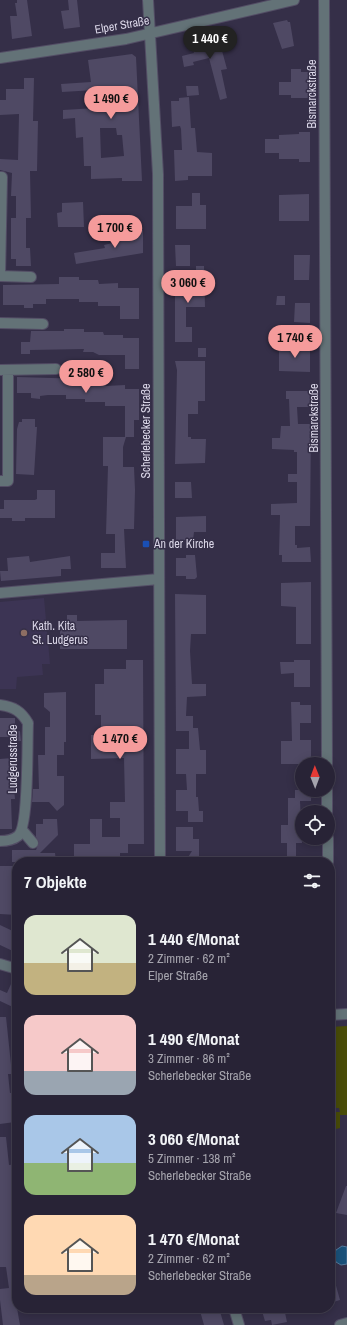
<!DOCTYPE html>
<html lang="de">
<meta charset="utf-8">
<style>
body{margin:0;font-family:"Archivo Narrow",sans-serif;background:#342f42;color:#f1f3f6;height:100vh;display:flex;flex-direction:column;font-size:15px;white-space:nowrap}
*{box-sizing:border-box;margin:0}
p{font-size:13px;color:#a5a4ad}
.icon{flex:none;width:22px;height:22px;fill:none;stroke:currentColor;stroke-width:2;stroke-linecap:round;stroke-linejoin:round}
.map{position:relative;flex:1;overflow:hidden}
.drawer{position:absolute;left:12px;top:857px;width:323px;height:456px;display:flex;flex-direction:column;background:#282336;border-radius:16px;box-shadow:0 2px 10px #0003,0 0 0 1px #444051}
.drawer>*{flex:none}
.needle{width:26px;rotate:359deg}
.controls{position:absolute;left:295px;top:757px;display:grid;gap:8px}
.controls a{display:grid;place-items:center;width:40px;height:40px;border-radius:50%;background:#282336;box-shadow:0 2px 10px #0003,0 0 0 1px #444051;font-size:20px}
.price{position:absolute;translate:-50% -34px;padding:0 9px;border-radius:14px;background:#f59b9b;color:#111;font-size:13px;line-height:26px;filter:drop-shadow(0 1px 2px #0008)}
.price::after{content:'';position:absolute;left:50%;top:24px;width:12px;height:9px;margin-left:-6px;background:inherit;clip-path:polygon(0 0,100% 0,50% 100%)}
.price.selected{background:#222;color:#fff}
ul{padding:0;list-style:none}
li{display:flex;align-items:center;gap:12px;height:100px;padding:0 12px}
li span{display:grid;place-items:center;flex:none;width:112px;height:80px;border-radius:12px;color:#555}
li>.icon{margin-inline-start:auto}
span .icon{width:48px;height:48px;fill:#fffc;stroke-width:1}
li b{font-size:17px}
h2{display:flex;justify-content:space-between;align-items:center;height:48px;padding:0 12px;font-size:17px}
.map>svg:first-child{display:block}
.built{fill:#3c3454}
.green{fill:#494c08}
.water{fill:#1a517a;stroke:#54799b}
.building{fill:#4f4964;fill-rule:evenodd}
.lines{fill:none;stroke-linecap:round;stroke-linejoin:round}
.minor-casing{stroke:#534d65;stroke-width:12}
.minor{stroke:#637277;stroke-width:10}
.transit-dot{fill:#1a4fb4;stroke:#352f48;stroke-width:1.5}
.education-dot{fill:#8d6e63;stroke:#352f48;stroke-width:1.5}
.labels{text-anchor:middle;stroke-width:3;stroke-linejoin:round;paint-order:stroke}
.street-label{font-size:12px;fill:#dad6e7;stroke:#352f48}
.poi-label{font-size:12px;fill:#dad6e7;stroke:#352f48;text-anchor:start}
</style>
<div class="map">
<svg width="347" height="1325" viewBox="0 0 347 1325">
<rect width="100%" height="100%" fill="#352f48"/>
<path class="built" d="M44,598L50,664H42L43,675L17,677L16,689H0V602Z"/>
<path class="green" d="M347,1026V1115H340V1128L336,1129V1126H332V1129H330V1112H340L339,1108H330V1027Z"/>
<path class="water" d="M342,1246L347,1247V1264L341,1265L336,1262L333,1256L336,1250Z"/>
<path class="building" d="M17,0H27L32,36L12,39L10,16H17L15,3H17Z
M68,0H77L80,27L64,29L61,11L69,10Z
M287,20L288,22H290L294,46L282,49L273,23Z
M218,36L227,69L221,70L227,98L220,100L209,58L193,62L194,65L184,67L182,56L194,53L191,43Z
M132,54L136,57L142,181H122V178L91,179V166H84L83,137L76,138L75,118L63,119V110L113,107L112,89L62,92L61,84L91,82L88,60ZM100,128H116L117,135H122L124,156L101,158Z
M291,69H301V72H309L310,98H291V95H279V82H291Z
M24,78H34L33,121H38L37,171H30L31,218H26V248H30L31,266H16V259H11V218H16V196H11L12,173L0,170V159L18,160L19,114L0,115V100H6V89H24Z
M186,86H198L199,95L187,96Z
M189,97L191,128H195L197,152L212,153V176H188V180L175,181L174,150H182L181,129L180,126L172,127L171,101H179V98Z
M299,132H310V162H299V159H279V153H265V139H279V135L299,134Z
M192,193H200V205H206V229H176V206H192Z
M309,194V221H279V195Z
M83,202L84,227H58L57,213L62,212V203Z
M143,230V253L76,264L74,253L105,248L104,245L124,240V233Z
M175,245H190V266H176Z
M294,255H310L309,280H294Z
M196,266H204L205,307H186V327H192V342H175V283H196Z
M59,277H79V280H98L99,284L118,283V288H139V319H120V306H98V302H79V299H46V304H33V308H24V305H3V285L59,284Z
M277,296H285V305H276Z
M295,303H310V323L294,322Z
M64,329H84V332H103L104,335H123V338H139V369H125V355H99L93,352H83L84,349L30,350V354H21V342H30L31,331H64Z
M294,345H310V372L279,371V347L294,348Z
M198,348H206V357H198Z
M175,361H205V401H198V414H188V437H191V439H206L205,463L175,464L177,370Z
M17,377L86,379V382H105L106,386L125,385V389H139V420H134V437H125V406H105V402H85V399H66V395H48L40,396V399L31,398V393H17Z
M286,391H310V407H297L298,424H311L310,526H295V545H297V548L310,547L311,562H282V555H279L280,515H271V504L297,503V482H288V474H297V452H294V450L272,449V438H280L281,426H290L289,399H286Z
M22,419H35V427H37L34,475L16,474L17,429L19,422H22Z
M103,437H126L123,447V467H134L135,490L134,529H124L126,568H101V553H115V534H106L108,466H103Z
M175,482H191L192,498H175Z
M37,490H55V518H25V521H12V518H0V509H4V500H35L37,499Z
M206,516V532H194L193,540H176V517Z
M186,555H195L197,577L195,579H186V576H176V558H186Z
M29,556L30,562L70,556L71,569H61V576L1,581L0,571H8L7,558Z
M311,582V644H296V607L281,606V583Z
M175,594L206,595V634H191L190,651L192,684H206V696L187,697L186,716H193V728H198L200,750H206V774H196V797H198L199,811H203V822H188V811H176V790H187L186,774H176V749H189V731H176Z
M67,615H77V621L127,620V649H60V621H67Z
M126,660H143L144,844H128V853H120V862H74V844H90V819H102V837H120V818H110V802H125L124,758L91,759V735H101V715H95V684H104V669H126Z
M294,660H310V687H294V673L281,674L280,662H294Z
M66,692V742H64V755H57V776H64V805L57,811L49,802H32L33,789H39L38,755H45V727H50V712L44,707V693Z
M291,702H300V705H311V723H300V740H311V764H281V741H292Z
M0,718H15V732L20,731L21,741H9V737H0Z
M12,758V761H14L16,782L14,789L15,799H11L12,829H0V759Z
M295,790H311V801H300L302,843H296V861H287V843H281V825H288V798H295Z
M43,819H57L58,835L40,853H55L56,862H12V850H36L39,842L36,837V824H43Z
M176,827H193V839H199V862H185L192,851H176Z
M0,866H17V915L0,914Z
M0,925L17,933V953L0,945Z
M15,975H17V1009L0,1001V990L7,993Z
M0,1017H6L12,1074H8L10,1093L17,1092V1105H14L15,1122L0,1124Z
M0,1137H6L9,1165L17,1164V1219H13L17,1251V1308L20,1325H3L0,1300V1289L9,1288L6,1267H0Z
M346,1186H347V1215L336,1213Z
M330,1275H333L340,1300L330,1303Z
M212,1308H219L224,1325H204L200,1311Z
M261,1308H284L287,1322L272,1325L271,1320L265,1321Z"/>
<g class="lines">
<defs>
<path id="minor" d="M148,0L158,174L160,862
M324,0L327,764
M0,58L126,39L294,0
M0,177H2L0,276
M0,276L31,277
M0,323L43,324
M0,370L56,369
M0,481H8V370
M0,593L159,579
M0,705C14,707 21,711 28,723C27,742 29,827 18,836C13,840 6,841 0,841
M327,790V812
M22,830L33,843
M328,838V862
M0,964L17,969
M330,1015L347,1014
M234,1308L239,1325
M340,1325L347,1323"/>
</defs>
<use href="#minor" class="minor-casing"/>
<use href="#minor" class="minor"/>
</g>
<rect class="transit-dot" x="142" y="540" width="8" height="8" rx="2"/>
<circle class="education-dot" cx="24" cy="633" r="4"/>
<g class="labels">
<g class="street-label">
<text transform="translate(122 25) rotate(-10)" y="4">Elper Straße</text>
<text transform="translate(312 94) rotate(-90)" y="4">Bismarckstraße</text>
<text transform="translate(314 418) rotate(-90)" y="4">Bismarckstraße</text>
<text transform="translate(146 431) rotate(-90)" y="4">Scherlebecker Straße</text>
<text transform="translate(13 759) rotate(-90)" y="4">Ludgerusstraße</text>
</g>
<g class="poi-label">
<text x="154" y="548">An der Kirche</text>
<text x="32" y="630">Kath. Kita<tspan x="32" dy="14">St. Ludgerus</tspan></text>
</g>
</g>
</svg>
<div class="controls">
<a><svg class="needle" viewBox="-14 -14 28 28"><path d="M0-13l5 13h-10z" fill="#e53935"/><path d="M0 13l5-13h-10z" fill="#a5a4ad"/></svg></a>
<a><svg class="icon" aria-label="locate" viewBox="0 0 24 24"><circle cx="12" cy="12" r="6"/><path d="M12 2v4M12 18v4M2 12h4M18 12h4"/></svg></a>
</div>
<b class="price selected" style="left:210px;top:60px">1 440 €</b>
<b class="price" style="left:111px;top:120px">1 490 €</b>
<b class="price" style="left:115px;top:249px">1 700 €</b>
<b class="price" style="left:188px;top:304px">3 060 €</b>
<b class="price" style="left:295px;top:359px">1 740 €</b>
<b class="price" style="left:86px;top:394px">2 580 €</b>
<b class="price" style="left:120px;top:760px">1 470 €</b>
<section class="drawer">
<h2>7 Objekte<svg class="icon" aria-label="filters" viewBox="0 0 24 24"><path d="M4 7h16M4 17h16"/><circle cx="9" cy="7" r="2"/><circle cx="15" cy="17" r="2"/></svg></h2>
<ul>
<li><span style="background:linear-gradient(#dfe7d0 60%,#c2b280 0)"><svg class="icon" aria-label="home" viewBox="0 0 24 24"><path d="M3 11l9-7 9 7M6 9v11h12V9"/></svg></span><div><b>1 440 €/Monat</b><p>2 Zimmer · 62 m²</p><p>Elper Straße</p></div></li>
<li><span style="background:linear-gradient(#f6c9c9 70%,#9aa5b1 0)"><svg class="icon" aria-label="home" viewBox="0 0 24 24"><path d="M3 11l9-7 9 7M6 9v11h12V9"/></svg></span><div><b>1 490 €/Monat</b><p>3 Zimmer · 86 m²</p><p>Scherlebecker Straße</p></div></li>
<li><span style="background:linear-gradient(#a9c7e8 60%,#8fb573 0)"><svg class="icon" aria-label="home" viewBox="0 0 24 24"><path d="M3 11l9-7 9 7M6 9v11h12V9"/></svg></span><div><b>3 060 €/Monat</b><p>5 Zimmer · 138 m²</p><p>Scherlebecker Straße</p></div></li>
<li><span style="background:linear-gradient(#ffd9b3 75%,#b9a48a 0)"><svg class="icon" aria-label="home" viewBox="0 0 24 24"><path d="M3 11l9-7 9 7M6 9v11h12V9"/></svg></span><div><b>1 470 €/Monat</b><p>2 Zimmer · 62 m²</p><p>Scherlebecker Straße</p></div></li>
</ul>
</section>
</div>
